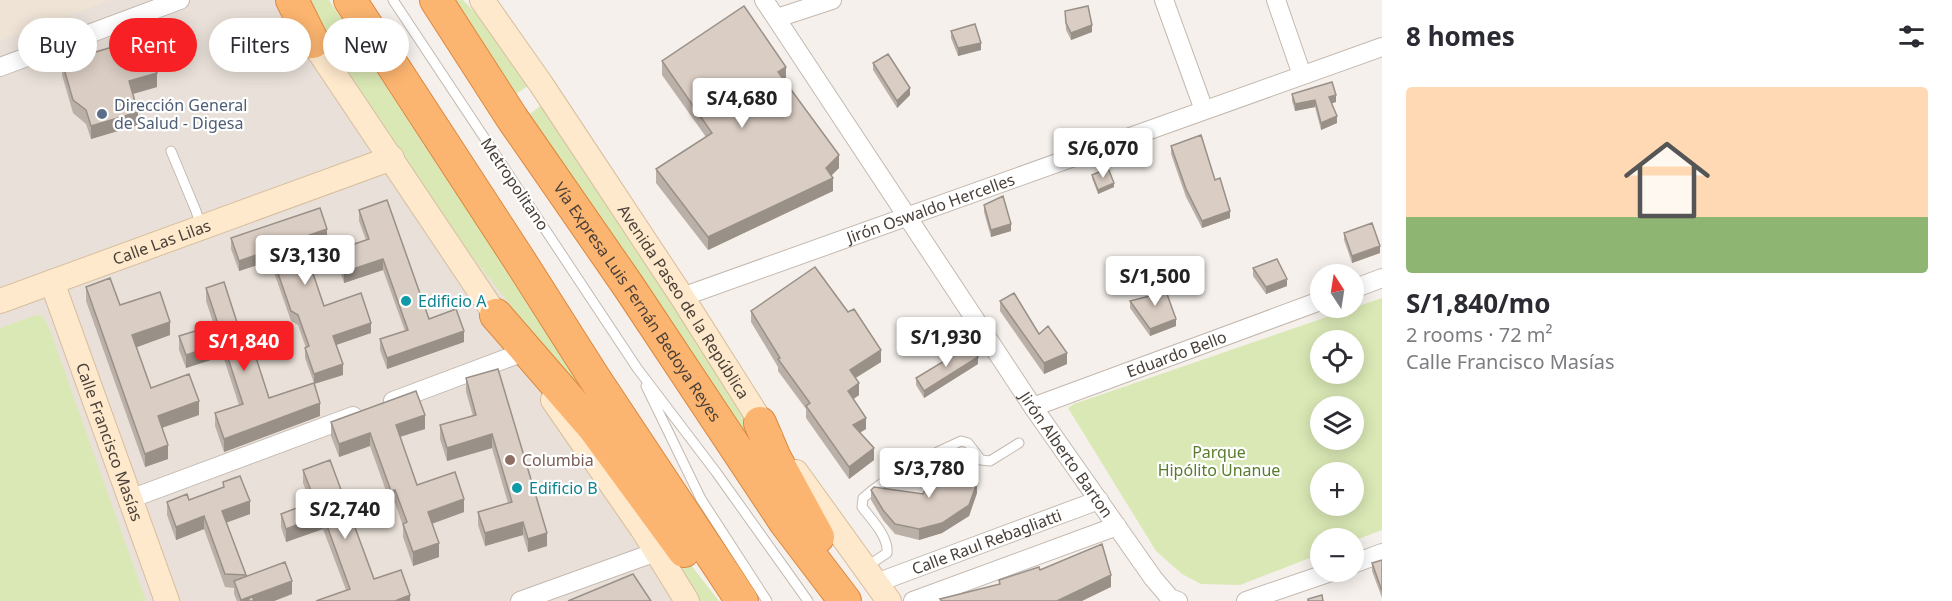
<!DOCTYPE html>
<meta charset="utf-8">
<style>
body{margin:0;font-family:"Noto Sans",sans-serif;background:#f7f7f7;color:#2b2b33;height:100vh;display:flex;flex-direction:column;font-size:22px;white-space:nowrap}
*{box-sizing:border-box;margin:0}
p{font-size:20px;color:#7c7c81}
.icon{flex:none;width:33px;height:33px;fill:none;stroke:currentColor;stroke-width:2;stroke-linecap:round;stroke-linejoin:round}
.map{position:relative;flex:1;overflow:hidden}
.sheet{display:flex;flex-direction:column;background:#fff;width:570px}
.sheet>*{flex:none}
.guide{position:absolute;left:18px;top:18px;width:570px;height:54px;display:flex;gap:12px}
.needle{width:39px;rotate:348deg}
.buttons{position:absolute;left:1310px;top:264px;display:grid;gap:12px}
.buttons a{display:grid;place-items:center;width:54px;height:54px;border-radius:50%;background:#fff;box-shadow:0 3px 15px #0003;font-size:30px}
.price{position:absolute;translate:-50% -51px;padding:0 14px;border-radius:6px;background:#fff;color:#222;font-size:20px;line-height:39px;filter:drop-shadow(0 2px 3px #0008)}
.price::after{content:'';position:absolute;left:50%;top:36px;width:18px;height:14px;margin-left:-9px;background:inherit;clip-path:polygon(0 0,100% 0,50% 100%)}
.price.current{background:#f72025;color:#fff}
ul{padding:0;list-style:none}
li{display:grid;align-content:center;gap:12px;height:318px;padding:0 24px}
li span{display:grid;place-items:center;height:186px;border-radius:6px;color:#555}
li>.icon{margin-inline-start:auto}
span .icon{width:108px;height:108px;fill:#fffc;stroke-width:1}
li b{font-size:26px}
h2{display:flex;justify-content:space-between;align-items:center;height:72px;padding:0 24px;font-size:26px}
.chip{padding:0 21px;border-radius:27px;background:#fff;box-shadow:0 3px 15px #0003;font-size:21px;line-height:54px}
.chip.current{background:#f72025;color:#fff}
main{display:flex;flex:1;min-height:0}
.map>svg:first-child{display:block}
.residential{fill:#e9e1d9}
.education{fill:#eee3d5}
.green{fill:#dae8b5;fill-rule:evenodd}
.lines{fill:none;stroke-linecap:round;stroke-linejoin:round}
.lane-casing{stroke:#c4b9b0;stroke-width:11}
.street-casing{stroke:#c4b9b0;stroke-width:20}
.secondary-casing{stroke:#d7be9e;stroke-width:26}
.highway-casing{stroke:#dc873e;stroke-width:34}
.lane{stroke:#fff;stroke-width:9}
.street{stroke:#fff;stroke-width:18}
.secondary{stroke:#fee9cc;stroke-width:24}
.highway{stroke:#fcb570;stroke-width:32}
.wall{fill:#bbb0a8}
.shaded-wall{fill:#999088}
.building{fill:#dacdc3;stroke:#999088;stroke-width:1.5}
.service-dot{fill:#5c6f8a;stroke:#fff;stroke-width:2}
.culture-dot{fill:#0f9aa8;stroke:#fff;stroke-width:2}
.education-dot{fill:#8d6e63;stroke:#fff;stroke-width:2}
.labels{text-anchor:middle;stroke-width:4.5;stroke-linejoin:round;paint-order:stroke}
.service-label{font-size:16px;fill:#4e5e75;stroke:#fff;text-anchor:start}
.street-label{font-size:16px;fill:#4a4039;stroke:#fff}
.culture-label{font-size:16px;fill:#0d838f;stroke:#fff;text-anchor:start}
.park-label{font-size:16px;fill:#587c2b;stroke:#fff}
.education-label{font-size:16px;fill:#785e54;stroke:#fff;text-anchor:start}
</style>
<main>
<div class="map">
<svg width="1382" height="601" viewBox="0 0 1382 601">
<rect width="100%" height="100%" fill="#f5f0eb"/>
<path class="residential" d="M0,0H312L492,267L569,408L708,601H0Z"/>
<path class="education" d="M0,0H110L0,41Z"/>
<path class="green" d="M307,0H329L593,401L580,394L465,247L333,50Z
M454,0H463L484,22L528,86L514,95Z
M545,102L737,393L769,469L762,474L530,114Z
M1382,298V530L1353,541V538H1320V554L1240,585L1201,584L1182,574L1156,551L1068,408L1074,404ZM1353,340V374H1320V340ZM1320,406H1353V440H1320ZM1353,472V506H1320V472Z
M36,315L43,316L50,330L146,601H0V328Z
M632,501L687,560L719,601H698Z"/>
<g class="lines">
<defs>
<path id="lane" d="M393,0L637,368L716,472L808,601
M171,151L196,211L201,227
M646,386L701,499L767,601
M866,567L887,553C889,537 871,519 862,507L863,498C890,474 928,456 961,441L968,443L981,460L990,461L1019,443"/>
<g id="street">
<path id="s1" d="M764,0L1033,407L1153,578L1170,598L1178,601"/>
<path d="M1164,0L1204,110"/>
<path d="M1276,0L1302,75"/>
<path d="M777,18L832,0"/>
<path d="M0,67L180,0"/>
<path d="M1353,289L1382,278"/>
<path id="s2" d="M682,297L1382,47"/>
<path d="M393,401L521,353"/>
<path id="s3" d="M1033,407L1320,301"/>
<path d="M130,499L353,416"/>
<path d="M1353,564L1382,553"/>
<path id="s4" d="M876,583L1099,500"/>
<path d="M520,601L656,552"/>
<path d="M913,601L1117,526"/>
<path d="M1246,601L1331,572"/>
</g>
<g id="secondary">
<path id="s5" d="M482,0L541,84L682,297L770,436"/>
<path d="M304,29L505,329"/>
<path id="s6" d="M52,282L167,601"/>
<path id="s7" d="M0,301L392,158"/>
<path d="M553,400L643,530L687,601"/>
<path d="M796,472L889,601"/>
</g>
<g id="highway">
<path d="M292,0L313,42"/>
<path d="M350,0L520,261L593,376L742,601"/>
<path id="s8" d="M436,0L512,118L629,287L785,522L845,601"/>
<path d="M496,315L594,428L684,551"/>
<path d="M760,423L775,458L818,537"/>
</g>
</defs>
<use href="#lane" class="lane-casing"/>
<use href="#street" class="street-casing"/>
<use href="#secondary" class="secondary-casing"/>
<use href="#highway" class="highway-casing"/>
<use href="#lane" class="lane"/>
<use href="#street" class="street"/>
<use href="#secondary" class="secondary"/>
<use href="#highway" class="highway"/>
</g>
<path class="wall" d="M1065,11L1092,32L1071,40L1066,30Z
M951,31L981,50L958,56L951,38Z
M662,61L786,81H785L839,168L831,175L833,191L708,250L656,183V169L706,137L662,75Z
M62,62L157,87L133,94L138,125L91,139L86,124L73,113L62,75Z
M873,63L910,95L897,108L873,70Z
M1292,94L1336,102L1332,103L1337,123L1321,130L1315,107L1295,111L1292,101Z
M1171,146L1215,180L1230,218L1202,228L1186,197L1171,154Z
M1092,175L1114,187L1098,194L1092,178Z
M984,205L1011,231L991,237L984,212Z
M359,210L429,319L464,342L387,369L380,350V339L405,331L383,270L344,283L337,261V250L366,240L359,221Z
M1344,233L1380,253L1352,263L1344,240Z
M231,238L327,240L304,248L324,306L371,333L336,345L343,375L314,384L320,416L224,452L215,426V413L239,405L223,356L186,368L179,350V336L214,325L206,301V288L243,341L269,398L314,383L305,358V348H306L298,325L291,321L270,261L239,271L231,249Z
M1253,268L1287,286L1266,294L1253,276Z
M86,287L120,305L170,335L136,347L151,388L199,415L162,428L168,459L145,467L86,301Z
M1149,287L1176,326L1150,336L1130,308V301L1149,296Z
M1000,301L1039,334L1067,364L1044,374L1000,311Z
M751,311L881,362L856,378L859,395L853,399L866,429L860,433L874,460L849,479L806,418V409L778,371V367L751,322Z
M978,364L924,398L916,385V378Z
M466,378L547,546L528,552L523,535L485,546L478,525V512L508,503L492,448L447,461L440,439V425L473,416L466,392Z
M331,422L425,429L400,437L417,485L464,512L432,524L439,557L413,566L403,537V526L395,503L391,505L370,446L339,457L331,436Z
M303,470L374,579L410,601L346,590L323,529L286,542L281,527V514L311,503L303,483Z
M223,482L250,514L226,523L246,577L292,594L274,601H237L234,594V588L225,587L204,529L176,540L167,515V502L189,500L223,488Z
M871,490L923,494L977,493L969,516L942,533L919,540L895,534L883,520L871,500Z
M1382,560V598L1372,571V563Z"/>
<path class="shaded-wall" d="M1092,25V32L1071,40V33Z
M981,43V50L958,56V48Z
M786,67V81L778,85V72Z
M157,73V87L129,95V81Z
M910,88V95L897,108V101Z
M1336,95V102L1329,104V97Z
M1315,100V107L1295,111V104Z
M138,112V125L91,139V126Z
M1337,116V123L1321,130V123Z
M839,155V168L826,181L833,178V191L708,250V237L826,168Z
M1114,183V187L1098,194V190Z
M1230,211V218L1202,228V221Z
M1011,224V231L991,237V230Z
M327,229V240L301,249V238Z
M1380,246V253L1352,263V256Z
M270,250V261L239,271V261Z
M383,259V270L344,283V272Z
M1287,279V286L1266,294V287Z
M1176,319V326L1150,336V329Z
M170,322V335L132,349V335Z
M371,323V333L333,346V336Z
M464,331V342L387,369V358Z
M223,343V356L186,368V355Z
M881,350V362L850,381V370Z
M1067,353V364L1044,374V363Z
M978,357V364L924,398V391Z
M343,364V375L314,384V374Z
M859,383V395L848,403V391Z
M199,401V415L158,429V416Z
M320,403V416L224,452V439Z
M425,415V429L396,438V425Z
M866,418V429L853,436V425Z
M370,433V446L339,457V444Z
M492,434V448L447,461V448Z
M168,445V459L145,467V454Z
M874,448V460L849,479V467Z
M977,483V493L969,516L942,533L919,540V529Z
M395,490V503L391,505V491Z
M464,499V512L428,525V512Z
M250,501V514L222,524V511Z
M323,515V529L286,542V529Z
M204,516V529L176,540V527Z
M523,522V535L485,546V533Z
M547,533V546L528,552V539Z
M439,543V557L413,566V552Z
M1111,575V587L1082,601H1057Z
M292,581V594L274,601H241V600Z
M410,595V601H395Z"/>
<path class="building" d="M744,6L786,67L778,72L839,155L826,168L833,178L708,237L656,169L712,133L662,61Z
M1088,6L1092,25L1071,33L1066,23L1065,11Z
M975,24L981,43L958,48L951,31Z
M146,37L157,73L129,81L138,112L91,126L86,110L73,100L62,62Z
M888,54L910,88L897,101L873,63Z
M1332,82L1336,95L1329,97L1337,116L1321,123L1315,100L1295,104L1292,94Z
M1201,135L1215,180L1220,178L1230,211L1202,221L1186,189L1171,146Z
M1108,168L1114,183L1098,190L1092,175Z
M1003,196L1011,224L991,230L984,205Z
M387,200L429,319L456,309L464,331L387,358L380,339L408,330L383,259L344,272L337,250L369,239L359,210Z
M320,208L327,229L301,238L324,306L361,293L371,323L333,336L343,364L314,374L305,348L309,346L298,315L291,311L270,250L239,261L231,238Z
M1372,223L1380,246L1352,256L1344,233Z
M1277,259L1287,279L1266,287L1253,268Z
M815,267L848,312L854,309L881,350L850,370L859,383L848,391L866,418L853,425L874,448L849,467L806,406L810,403L778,359L780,358L751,311Z
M110,278L120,305L160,292L170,322L132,335L151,388L189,374L199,401L158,416L168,445L145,454L86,287Z
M224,282L243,341L250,339L269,398L314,383L320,403L224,439L215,413L243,404L223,343L186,355L179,336L218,324L206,288Z
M1163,283L1176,319L1150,329L1130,301L1150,296L1149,287Z
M1014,293L1039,334L1048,326L1067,353L1044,363L1000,301Z
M969,346L978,357L924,391L916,378Z
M498,369L547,533L528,539L523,522L485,533L478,512L512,502L492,434L447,448L440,425L476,415L466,378Z
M416,391L425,415L396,425L417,485L455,472L464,499L428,512L439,543L413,552L403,524L407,522L395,490L391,491L370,433L339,444L331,422Z
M330,460L374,579L401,570L410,595L395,601H316L350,589L323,515L286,529L281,514L315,501L303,470Z
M937,467L977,473V483L969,505L942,523L919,529L895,524L883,510L871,490L874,487L923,494Z
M240,476L250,501L222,511L246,575L225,574L204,516L176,527L167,502L187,494L189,500L224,487L223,482Z
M1102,544L1111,575L1057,601H942L940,599L1000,584L999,580L1039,567L1040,570Z
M1382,560V591L1372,563Z
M285,562L292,581L241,600L234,581Z
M633,574L651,601H568Z
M1322,595L1323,601H1308V599Z
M252,596L254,601H247Z"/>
<circle class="service-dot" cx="102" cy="114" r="6"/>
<g class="culture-dot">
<circle cx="406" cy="301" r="6"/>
<circle cx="517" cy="488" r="6"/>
</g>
<circle class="education-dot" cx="510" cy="460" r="6"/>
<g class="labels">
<g class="service-label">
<text x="114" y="111">Dirección General<tspan x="114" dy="18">de Salud - Digesa</tspan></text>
</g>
<g class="street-label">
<text transform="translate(515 184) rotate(56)" y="6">Metropolitano</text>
<text dy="6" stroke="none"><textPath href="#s2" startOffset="264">Jirón Oswaldo Hercelles</textPath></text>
<text dy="6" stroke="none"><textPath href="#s7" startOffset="172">Calle Las Lilas</textPath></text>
<text dy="6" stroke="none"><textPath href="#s5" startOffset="363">Avenida Paseo de la República</textPath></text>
<text dy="6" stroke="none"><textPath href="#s8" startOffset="363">Vía Expresa Luis Fernán Bedoya Reyes</textPath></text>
<text dy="6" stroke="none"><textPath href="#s3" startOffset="153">Eduardo Bello</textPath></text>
<text dy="6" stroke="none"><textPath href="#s6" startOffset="170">Calle Francisco Masías</textPath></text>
<text dy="6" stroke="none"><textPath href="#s1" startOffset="546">Jirón Alberto Barton</textPath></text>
<text dy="6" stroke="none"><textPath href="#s4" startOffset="118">Calle Raul Rebagliatti</textPath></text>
</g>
<g class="culture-label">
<text x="418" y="307">Edificio A</text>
<text x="529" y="494">Edificio B</text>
</g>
<g class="park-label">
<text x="1219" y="458">Parque<tspan x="1219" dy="18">Hipólito Unanue</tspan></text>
</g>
<g class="education-label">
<text x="522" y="466">Columbia</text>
</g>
</g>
</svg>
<div class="buttons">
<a><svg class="needle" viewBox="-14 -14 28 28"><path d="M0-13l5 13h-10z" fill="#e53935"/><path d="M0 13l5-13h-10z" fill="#7c7c81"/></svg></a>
<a><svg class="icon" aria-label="locate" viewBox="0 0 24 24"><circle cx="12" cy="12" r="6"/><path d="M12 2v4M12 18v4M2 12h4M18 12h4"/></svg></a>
<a><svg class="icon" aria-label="layers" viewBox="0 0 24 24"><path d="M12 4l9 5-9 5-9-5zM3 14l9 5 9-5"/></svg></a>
<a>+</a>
<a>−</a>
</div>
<b class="price" style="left:742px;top:129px">S/4,680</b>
<b class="price" style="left:1103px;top:179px">S/6,070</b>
<b class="price" style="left:305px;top:286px">S/3,130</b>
<b class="price" style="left:1155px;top:307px">S/1,500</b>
<b class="price" style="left:946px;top:368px">S/1,930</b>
<b class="price current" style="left:244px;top:372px">S/1,840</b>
<b class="price" style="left:929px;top:499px">S/3,780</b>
<b class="price" style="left:345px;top:540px">S/2,740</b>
<div class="guide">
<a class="chip">Buy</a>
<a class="chip current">Rent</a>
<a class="chip">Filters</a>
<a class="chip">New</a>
</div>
</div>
<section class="sheet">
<h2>8 homes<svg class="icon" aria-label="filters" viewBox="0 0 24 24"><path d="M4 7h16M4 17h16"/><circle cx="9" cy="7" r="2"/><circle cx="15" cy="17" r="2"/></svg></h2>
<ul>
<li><span style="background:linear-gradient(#ffd9b3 70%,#8fb573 0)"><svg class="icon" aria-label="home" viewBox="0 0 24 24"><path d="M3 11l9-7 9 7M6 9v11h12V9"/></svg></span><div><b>S/1,840/mo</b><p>2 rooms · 72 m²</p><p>Calle Francisco Masías</p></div></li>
</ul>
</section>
</main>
